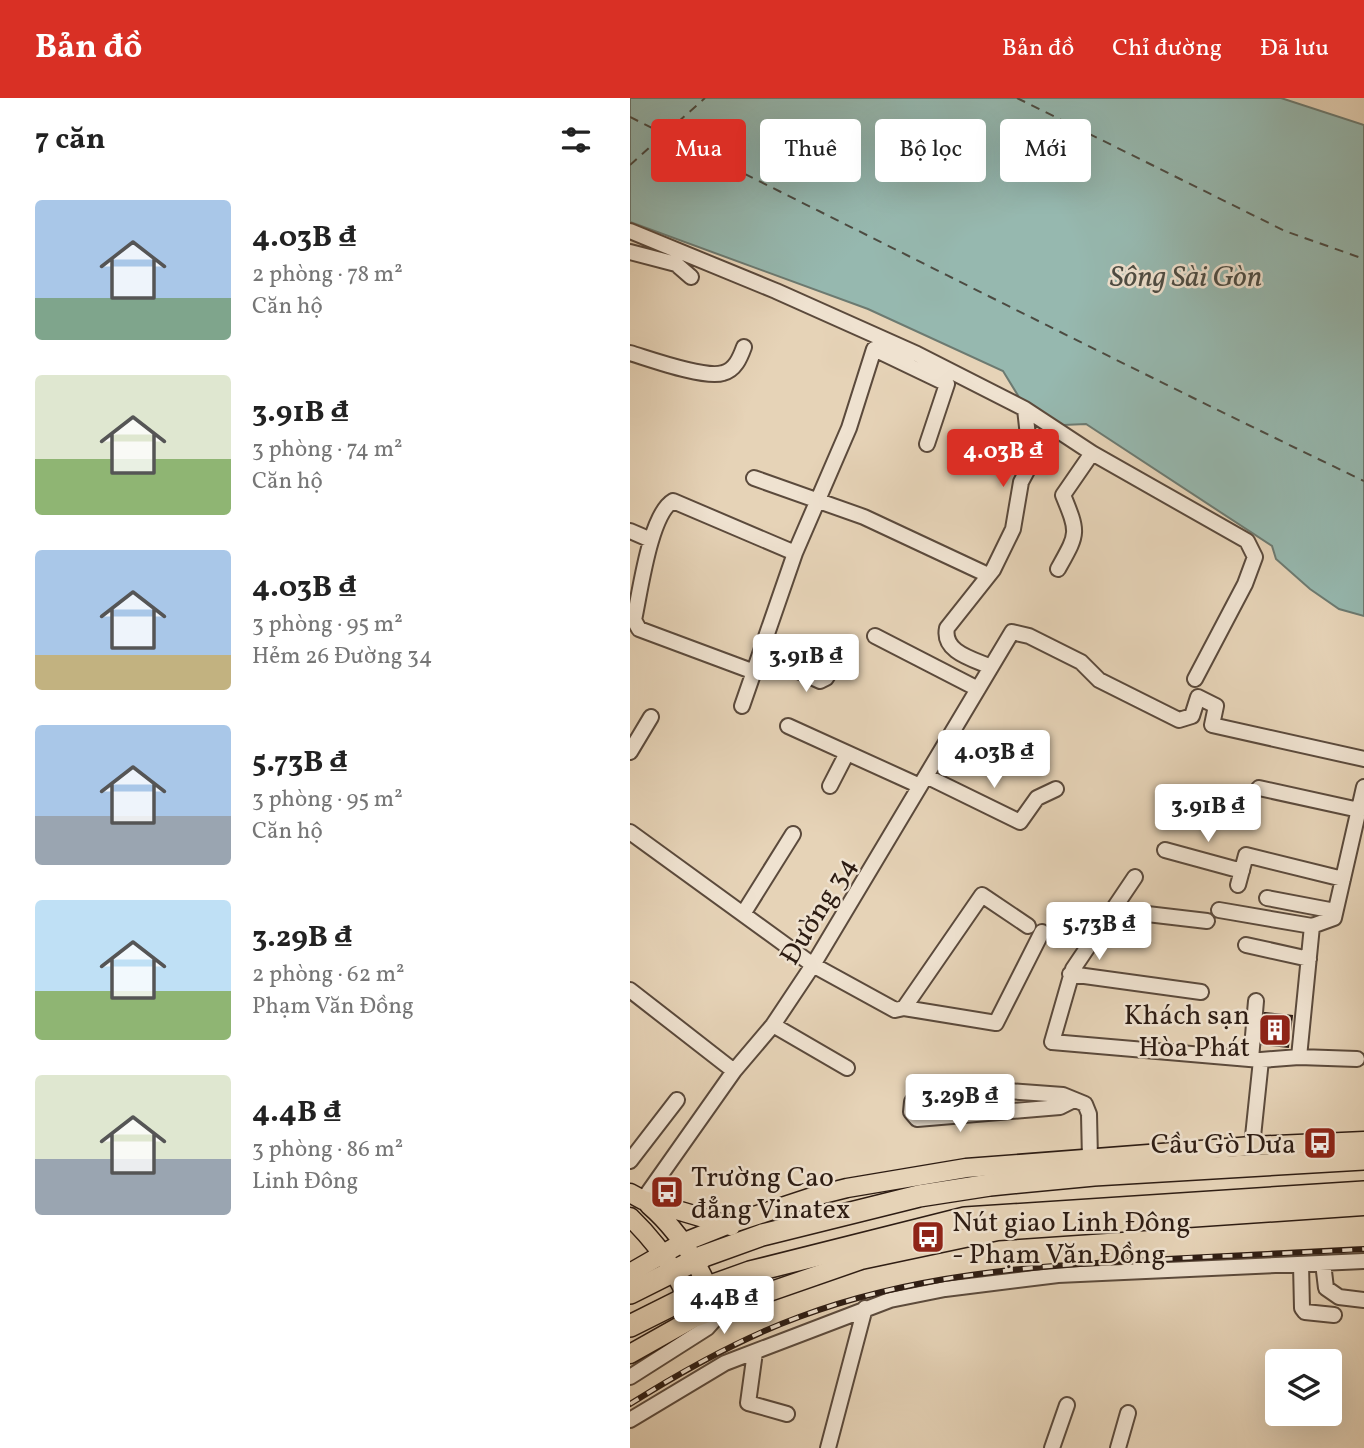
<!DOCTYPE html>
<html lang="vi">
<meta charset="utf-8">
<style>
body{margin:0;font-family:Vollkorn,serif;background:#f6f6f6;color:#222;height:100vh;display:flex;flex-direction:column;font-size:26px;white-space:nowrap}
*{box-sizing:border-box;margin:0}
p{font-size:23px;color:#767676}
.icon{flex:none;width:38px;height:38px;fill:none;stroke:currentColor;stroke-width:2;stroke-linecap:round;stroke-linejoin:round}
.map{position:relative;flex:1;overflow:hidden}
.side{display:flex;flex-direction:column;background:#fff;width:630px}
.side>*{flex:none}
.banner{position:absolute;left:21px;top:21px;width:607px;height:63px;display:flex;gap:14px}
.buttons{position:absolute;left:635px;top:1251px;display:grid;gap:14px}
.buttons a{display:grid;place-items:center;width:77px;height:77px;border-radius:7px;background:#fff;box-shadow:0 7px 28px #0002;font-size:35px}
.price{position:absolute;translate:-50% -60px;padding:0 16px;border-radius:7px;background:#fff;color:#222;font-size:23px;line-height:46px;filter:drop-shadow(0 2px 4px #0008)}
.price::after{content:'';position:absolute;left:50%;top:42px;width:21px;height:16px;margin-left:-10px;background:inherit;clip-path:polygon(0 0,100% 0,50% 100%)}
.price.on{background:#d93025;color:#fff}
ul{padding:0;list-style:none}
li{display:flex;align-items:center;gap:21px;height:175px;padding:0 35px}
li span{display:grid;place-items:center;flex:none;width:196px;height:140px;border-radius:7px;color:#555}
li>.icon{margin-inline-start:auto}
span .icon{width:84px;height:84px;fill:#fffc;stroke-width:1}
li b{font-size:30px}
h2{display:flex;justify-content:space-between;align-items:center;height:84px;padding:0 35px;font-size:30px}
.tag{padding:0 24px;border-radius:7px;background:#fff;box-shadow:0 7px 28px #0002;font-size:24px;line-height:63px}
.tag.on{background:#d93025;color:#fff}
header{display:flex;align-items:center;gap:42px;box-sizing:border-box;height:98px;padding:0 35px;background:#d93025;color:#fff}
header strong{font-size:33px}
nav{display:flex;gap:38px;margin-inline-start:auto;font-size:24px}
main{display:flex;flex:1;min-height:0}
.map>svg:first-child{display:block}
.green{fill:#b4bc8e;stroke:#706c50;stroke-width:2}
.water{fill:#96b8af;stroke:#6c7a71;stroke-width:2}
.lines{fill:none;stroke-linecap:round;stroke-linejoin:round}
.ferry{stroke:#4c4b42;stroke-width:2;stroke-dasharray:9 7;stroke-linecap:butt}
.building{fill:#cd8c7e;stroke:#2d1c13;stroke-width:2}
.minor-casing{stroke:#5b4a3c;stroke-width:18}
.major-casing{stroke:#2d1c13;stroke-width:21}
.highway-casing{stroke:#2d1c13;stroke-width:24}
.minor{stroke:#efe2d0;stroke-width:14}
.major{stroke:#e6d3b7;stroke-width:18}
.highway{stroke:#e6d3b7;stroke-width:21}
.rail-casing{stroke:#2d1c13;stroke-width:6}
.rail{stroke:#efe2d0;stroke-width:3.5;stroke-dasharray:10;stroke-linecap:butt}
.labels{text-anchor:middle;stroke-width:5;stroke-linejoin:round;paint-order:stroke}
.street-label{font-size:28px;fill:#2d1c13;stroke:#efe2d0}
.poi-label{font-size:28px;fill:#2d1c13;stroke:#efe2d0;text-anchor:end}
.water-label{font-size:30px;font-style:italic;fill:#4c4b42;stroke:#efe2d0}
</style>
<header>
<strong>Bản đồ</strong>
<nav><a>Bản đồ</a><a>Chỉ đường</a><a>Đã lưu</a></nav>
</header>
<main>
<section class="side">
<h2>7 căn<svg class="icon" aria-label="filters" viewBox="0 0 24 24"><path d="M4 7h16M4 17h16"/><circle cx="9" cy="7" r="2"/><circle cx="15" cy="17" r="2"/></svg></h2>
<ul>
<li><span style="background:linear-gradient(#a9c7e8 70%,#7fa58c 0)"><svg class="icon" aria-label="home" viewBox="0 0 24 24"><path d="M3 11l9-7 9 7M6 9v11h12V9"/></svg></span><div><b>4.03B ₫</b><p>2 phòng · 78 m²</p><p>Căn hộ</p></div></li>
<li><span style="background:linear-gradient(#dfe7d0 60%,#8fb573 0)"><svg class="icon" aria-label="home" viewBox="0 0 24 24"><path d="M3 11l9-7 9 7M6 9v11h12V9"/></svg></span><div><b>3.91B ₫</b><p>3 phòng · 74 m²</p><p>Căn hộ</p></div></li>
<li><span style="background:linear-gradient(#a9c7e8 75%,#c2b280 0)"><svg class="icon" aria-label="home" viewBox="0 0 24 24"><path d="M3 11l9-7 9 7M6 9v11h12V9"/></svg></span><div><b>4.03B ₫</b><p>3 phòng · 95 m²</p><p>Hẻm 26 Đường 34</p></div></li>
<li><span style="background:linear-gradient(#a9c7e8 65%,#9aa5b1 0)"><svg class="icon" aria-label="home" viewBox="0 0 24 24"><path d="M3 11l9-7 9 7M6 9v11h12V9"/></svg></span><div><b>5.73B ₫</b><p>3 phòng · 95 m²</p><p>Căn hộ</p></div></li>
<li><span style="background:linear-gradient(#bfe0f5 65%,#8fb573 0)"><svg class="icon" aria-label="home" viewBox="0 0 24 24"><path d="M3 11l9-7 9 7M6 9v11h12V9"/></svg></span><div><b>3.29B ₫</b><p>2 phòng · 62 m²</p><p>Phạm Văn Đồng</p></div></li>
<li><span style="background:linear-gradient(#dfe7d0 60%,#9aa5b1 0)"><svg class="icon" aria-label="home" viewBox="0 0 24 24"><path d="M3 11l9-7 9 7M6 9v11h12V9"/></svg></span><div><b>4.4B ₫</b><p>3 phòng · 86 m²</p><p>Linh Đông</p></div></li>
</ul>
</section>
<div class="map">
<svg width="734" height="1350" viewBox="0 0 734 1350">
<rect width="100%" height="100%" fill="#e6d3b7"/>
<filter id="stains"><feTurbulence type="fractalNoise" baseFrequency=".00286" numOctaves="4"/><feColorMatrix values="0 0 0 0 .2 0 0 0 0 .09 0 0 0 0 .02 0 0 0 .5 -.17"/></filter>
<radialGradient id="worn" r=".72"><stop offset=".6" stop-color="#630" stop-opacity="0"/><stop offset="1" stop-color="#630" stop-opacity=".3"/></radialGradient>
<path class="green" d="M299,994L363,999L366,1000L365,1009L293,1015L289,1004L295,995Z"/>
<path class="water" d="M0,0H651L734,27V518L709,511L680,491L646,461L642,448L456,326L433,327L392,304L373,273L238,211L0,124Z"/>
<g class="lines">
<path class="ferry" d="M387,0L655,133L734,161
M0,19C245,140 488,265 734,383
M0,67L75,0"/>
</g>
<path class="building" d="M635,915L662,918L658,949L632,946Z"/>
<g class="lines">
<defs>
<path id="minor" d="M0,133L146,193L287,256L395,311L462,355L617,443L625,459L615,486L565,581
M0,154L46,166L61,179
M0,255C20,261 75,281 93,275C105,272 110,260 114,249
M124,380L234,419L358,477
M0,433L21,442
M428,471C448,435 449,436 433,397L462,355
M245,538L348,591
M131,556L190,583L196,580L206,564
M361,569C343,561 312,554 317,530L363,472L383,431L391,384L398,371L399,347L395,311
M119,572L9,531L4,522C10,495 20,416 43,403L165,455
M112,608L165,455L219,330L244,251L317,286L297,346
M158,628L290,688
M0,654L21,619
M296,678L390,724L407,700L426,691
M200,688L217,655
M629,690L729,712
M0,734L183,867L265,912L274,910L366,925L412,834
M535,752L612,773
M505,779L443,871L422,944L631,962
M608,787L616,757L713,781
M637,800L705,813
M483,812L577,823
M589,812L682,828
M113,816L163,736
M616,847L679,861
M440,876L571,894
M0,892L104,973
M274,910L352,797L398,828
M143,927L217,970
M669,959L727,961
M621,961L626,903
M444,1002L430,1009L287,1021L281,1014L282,1004L293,987L433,997L455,1006L459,1016L460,1061
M622,1048L631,962L669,959L682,828L704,820L734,689
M0,1063L47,1002
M13,1102L104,973L143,927L183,867L382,534L399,538L451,564L469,582L549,622L562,618L568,599L586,608L582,627L734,661
M693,1165L696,1190L709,1199L734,1202
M671,1166L672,1210L675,1214L704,1217
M125,1254L118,1305L157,1316
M0,1279L77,1230L85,1221L87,1211
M0,1322L95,1265L260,1202L315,1191L428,1177L734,1163
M198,1350L235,1210
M422,1350L437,1307
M488,1350L498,1315"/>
<path id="major" d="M0,1095L13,1102L101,1128
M19,1107C48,1132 69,1166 83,1202
M0,1119C27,1145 48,1174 61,1210
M0,1175L52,1145L97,1127L185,1098L217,1090L336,1070L622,1048L734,1043
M0,1256L64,1220L231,1162L368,1133L734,1108"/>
<path id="highway" d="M0,1195L74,1158L132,1137L289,1098L360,1087L464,1077L734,1061
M0,1228L78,1189L120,1174L335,1120L734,1094"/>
</defs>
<use href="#minor" class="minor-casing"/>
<use href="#major" class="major-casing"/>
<use href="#highway" class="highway-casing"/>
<use href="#minor" class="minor"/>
<use href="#major" class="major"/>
<use href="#highway" class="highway"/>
<defs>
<path id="rail" d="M0,1306C54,1272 109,1241 169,1219C281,1177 399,1168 517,1162C590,1158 662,1155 734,1151"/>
</defs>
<use href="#rail" class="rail-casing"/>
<use href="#rail" class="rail"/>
</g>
<defs>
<symbol id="building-square" viewBox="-11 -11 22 22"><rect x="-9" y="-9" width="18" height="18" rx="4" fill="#8f2418" stroke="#efe2d0"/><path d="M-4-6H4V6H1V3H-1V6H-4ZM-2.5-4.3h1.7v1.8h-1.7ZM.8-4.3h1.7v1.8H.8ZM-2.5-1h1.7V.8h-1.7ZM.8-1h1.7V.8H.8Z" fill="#fff"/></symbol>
<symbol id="bus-square" viewBox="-11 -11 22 22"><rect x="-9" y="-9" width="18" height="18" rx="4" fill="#8f2418" stroke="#efe2d0"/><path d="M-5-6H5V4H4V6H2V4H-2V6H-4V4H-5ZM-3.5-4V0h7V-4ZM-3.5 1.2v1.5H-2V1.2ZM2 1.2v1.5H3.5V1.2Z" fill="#fff"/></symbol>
</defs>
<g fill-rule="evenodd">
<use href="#building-square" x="626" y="913" width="38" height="38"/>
<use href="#bus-square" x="671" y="1026" width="38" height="38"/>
<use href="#bus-square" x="18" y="1075" width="38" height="38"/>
<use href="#bus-square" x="279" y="1120" width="38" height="38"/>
</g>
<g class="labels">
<g class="street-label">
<text transform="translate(187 812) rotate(-59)" y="10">Đường 34</text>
</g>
<g class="poi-label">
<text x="620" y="926">Khách sạn<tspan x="620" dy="32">Hòa Phát</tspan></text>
<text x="666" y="1055">Cầu Gò Dưa</text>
<text x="61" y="1088" text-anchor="start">Trường Cao<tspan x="61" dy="32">đẳng Vinatex</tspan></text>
<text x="322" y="1133" text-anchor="start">Nút giao Linh Đông<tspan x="322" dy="32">- Phạm Văn Đồng</tspan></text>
</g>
<g class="water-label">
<text x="556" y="188">Sông Sài Gòn</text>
</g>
</g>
<rect width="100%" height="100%" filter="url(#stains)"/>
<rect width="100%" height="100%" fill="url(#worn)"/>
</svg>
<div class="buttons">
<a><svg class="icon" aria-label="layers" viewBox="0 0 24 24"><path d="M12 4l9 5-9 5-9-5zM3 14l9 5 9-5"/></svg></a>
</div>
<b class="price on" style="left:373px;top:391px">4.03B ₫</b>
<b class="price" style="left:176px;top:596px">3.91B ₫</b>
<b class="price" style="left:364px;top:692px">4.03B ₫</b>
<b class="price" style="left:578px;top:746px">3.91B ₫</b>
<b class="price" style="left:469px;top:864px">5.73B ₫</b>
<b class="price" style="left:330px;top:1036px">3.29B ₫</b>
<b class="price" style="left:94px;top:1238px">4.4B ₫</b>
<div class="banner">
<a class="tag on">Mua</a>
<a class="tag">Thuê</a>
<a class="tag">Bộ lọc</a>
<a class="tag">Mới</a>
</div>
</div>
</main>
